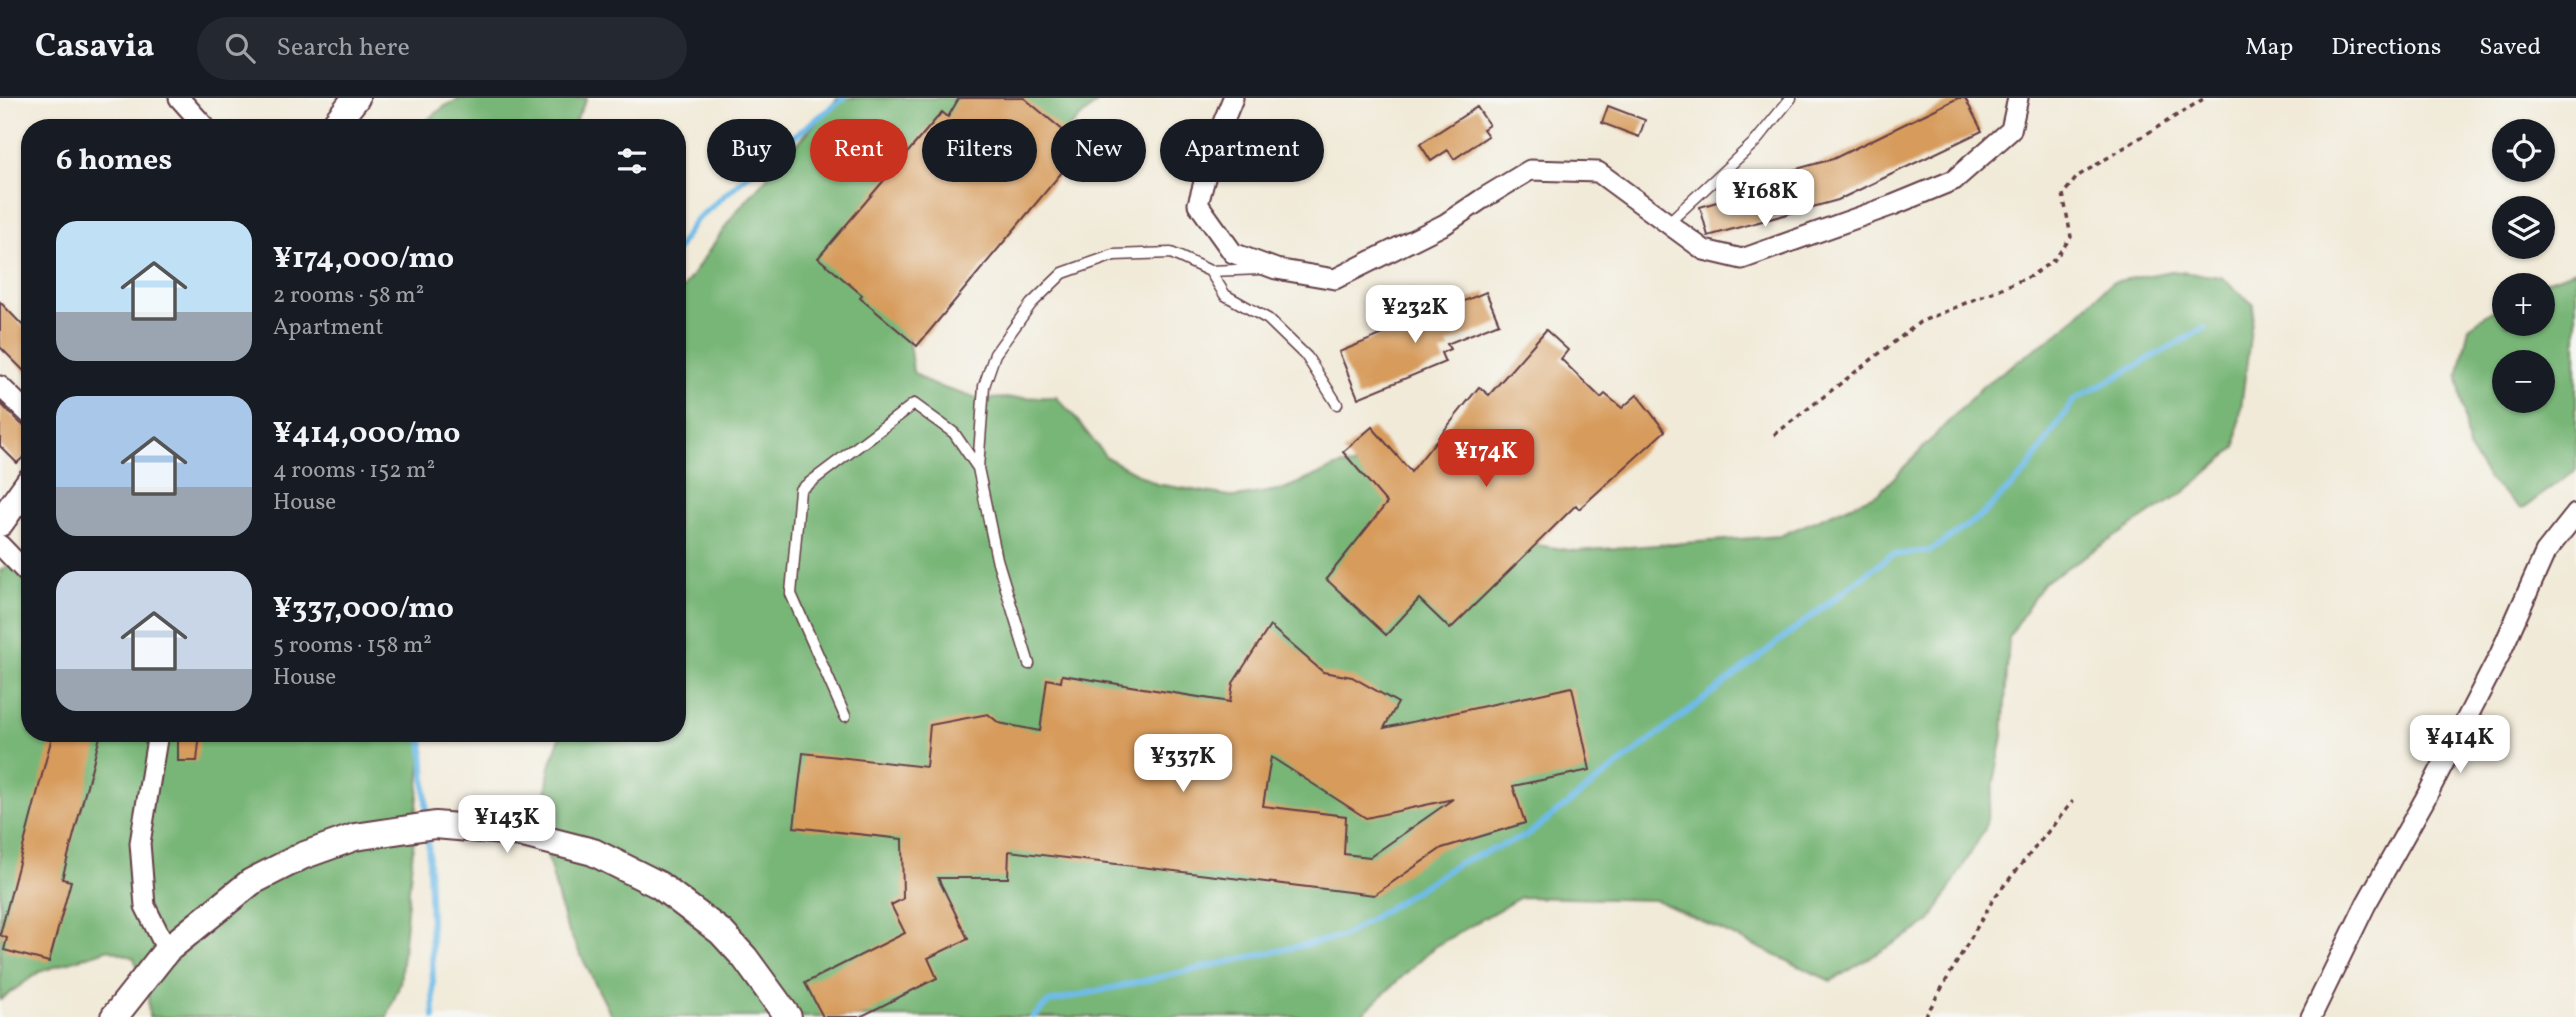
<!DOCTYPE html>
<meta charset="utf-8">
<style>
body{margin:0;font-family:Vollkorn,serif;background:#242831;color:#f1f3f6;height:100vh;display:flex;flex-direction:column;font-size:26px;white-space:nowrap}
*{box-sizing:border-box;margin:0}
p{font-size:23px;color:#9ea1a6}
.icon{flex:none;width:38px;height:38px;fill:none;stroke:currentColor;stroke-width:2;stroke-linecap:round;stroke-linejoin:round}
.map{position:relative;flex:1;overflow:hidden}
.side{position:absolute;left:21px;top:21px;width:665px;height:623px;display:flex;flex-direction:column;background:#171b24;border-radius:28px;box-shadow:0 2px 5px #0004}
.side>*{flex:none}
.guide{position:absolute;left:707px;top:21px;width:665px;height:63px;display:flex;gap:14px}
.fabs{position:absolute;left:2492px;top:21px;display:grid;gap:14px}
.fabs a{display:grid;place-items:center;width:63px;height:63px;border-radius:50%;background:#171b24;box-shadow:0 2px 5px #0004;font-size:35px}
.price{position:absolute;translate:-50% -60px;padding:0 16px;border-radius:14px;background:#fff;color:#222;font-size:23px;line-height:46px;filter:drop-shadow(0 2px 4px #0008)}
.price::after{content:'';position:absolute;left:50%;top:42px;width:21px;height:16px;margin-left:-10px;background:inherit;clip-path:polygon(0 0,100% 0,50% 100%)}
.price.selected{background:#c8321e;color:#fff}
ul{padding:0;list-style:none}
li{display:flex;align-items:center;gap:21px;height:175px;padding:0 35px}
li span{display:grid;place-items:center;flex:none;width:196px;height:140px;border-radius:21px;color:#555}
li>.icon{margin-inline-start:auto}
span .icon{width:84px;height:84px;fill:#fffc;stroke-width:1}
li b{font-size:30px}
h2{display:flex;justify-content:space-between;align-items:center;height:84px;padding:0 35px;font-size:30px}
.chip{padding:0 24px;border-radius:32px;background:#171b24;box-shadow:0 2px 5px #0004;font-size:24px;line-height:63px}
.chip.selected{background:#c8321e;color:#fff}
header{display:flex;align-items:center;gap:42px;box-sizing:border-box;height:98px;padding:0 35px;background:#171b24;border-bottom:2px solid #363941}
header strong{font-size:33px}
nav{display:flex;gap:38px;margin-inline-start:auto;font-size:24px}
.search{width:490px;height:63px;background:#242831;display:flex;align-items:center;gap:18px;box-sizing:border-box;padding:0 24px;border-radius:38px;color:#9ea1a6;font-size:26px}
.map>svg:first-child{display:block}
.forest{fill:#78b677;stroke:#616a51;stroke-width:2;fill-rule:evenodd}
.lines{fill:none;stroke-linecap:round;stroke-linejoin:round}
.stream{stroke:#6ebbe8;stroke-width:6}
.building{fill:#d79b5b;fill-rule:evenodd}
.lane-casing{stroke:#633d45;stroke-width:13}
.street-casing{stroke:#633d45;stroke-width:23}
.secondary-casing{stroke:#633d45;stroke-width:30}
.path{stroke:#633d45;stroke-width:3.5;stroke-dasharray:5 5;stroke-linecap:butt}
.lane{stroke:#fff;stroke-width:10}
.street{stroke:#fff;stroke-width:19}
.secondary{stroke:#fff;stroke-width:26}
</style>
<header>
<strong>Casavia</strong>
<div class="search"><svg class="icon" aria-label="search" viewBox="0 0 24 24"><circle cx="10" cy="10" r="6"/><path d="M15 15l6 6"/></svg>Search here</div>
<nav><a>Map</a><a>Directions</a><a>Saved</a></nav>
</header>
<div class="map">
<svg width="2576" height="919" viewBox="0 0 2576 919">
<rect width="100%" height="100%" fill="#f6f6f2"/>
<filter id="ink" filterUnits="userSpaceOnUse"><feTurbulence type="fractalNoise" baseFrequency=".0143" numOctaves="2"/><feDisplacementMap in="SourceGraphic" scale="14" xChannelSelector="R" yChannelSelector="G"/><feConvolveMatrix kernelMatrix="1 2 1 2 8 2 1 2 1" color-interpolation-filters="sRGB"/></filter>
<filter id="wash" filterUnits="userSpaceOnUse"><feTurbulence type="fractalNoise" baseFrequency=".00686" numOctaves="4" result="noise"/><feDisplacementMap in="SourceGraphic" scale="28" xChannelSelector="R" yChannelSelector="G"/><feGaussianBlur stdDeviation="1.57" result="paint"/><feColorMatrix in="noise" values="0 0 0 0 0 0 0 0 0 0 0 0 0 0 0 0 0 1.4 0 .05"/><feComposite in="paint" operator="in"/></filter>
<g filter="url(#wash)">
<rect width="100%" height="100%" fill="#f1ead8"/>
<path class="forest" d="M461,0H587L572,30H417L445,8Z
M838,0H1102L1034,61L908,238L913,274L931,286L978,301L1056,299L1073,317L1106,359L1156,386L1236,399L1284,391L1341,367L1382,370L1492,440L1575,453L1780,438L1879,395L1984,287L2062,232L2112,184L2172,173L2221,179L2254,207L2236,349L2186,393L2043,485L2009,539L2003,638L1985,731L1930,824L1831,883L1656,802L1521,799L1434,849L1359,919H612L565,826L542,737L549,672L561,635H677V199L735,115Z
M2576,172V372L2522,411L2490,383L2468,350L2458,279L2469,229L2504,205V226H2543V187H2535ZM2504,264H2543V303H2504Z
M30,454V635H424L400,886L387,919H149L148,899L134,860L109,851L39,874L0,902V473Z"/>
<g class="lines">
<path class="stream" d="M677,152L694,124L775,53L844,0
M422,635L427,721
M428,735L434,919
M1033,919L1049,904L1344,838L1459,765L1526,738L1891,457L1930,453L1982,417L2024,376L2074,302L2205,230"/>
</g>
<g id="blocks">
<path class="building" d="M959,0H1024L1083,49L917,248L860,200L862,197L818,160L942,14L948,19Z
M1958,0H1965L1982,33L1838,102L1708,138L1700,109L1730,100L1727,90L1833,61Z
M1608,8L1645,22L1639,39L1602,25Z
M1477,9L1489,27L1483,31L1488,38L1454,61L1448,52L1431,63L1420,46Z
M1486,194L1499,225L1447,246L1450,251L1441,255L1445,264L1358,300L1339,254Z
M0,204L30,235V279L0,249Z
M1546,232L1568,252L1561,261L1601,300L1605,296L1622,310L1637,297L1665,333L1579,411L1576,407L1450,531L1419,501L1386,537L1326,481L1387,405L1343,354L1372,329L1411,374L1479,289L1489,297Z
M0,305L21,326L30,329V353L17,365L0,348Z
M1270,528L1323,574L1352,579L1398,605L1384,630L1572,589L1590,672L1513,688L1525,725L1442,750L1374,797L1009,753L1008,780H938L968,841L928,860L937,880L860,919H823L805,885L905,835L891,807L903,801L902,741L794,729L803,655L926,669L930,627L988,616L999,625L1040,633L1047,581L1061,584L1062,577L1230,604L1233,585ZM1271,659L1366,720L1453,701L1370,759L1344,756L1346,718L1263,708Z
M53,635H101L62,781L71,783L49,864L4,852L7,840L0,837Z
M178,635H200L197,663H178Z"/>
</g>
</g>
<g filter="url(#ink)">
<use href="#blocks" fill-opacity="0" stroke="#633d45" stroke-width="2"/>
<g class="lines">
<defs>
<path id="lane" d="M1667,126L1756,43L1791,0
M1210,173L1225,197L1268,221L1307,259L1337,306
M1029,566L997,461L978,370L984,288L995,256L1031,206L1063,175L1114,157L1171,155L1210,173L1261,171
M845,618L791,496L800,392L914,306L954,335L978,370"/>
<path id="street" d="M179,0L206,30
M1233,0L1215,44L1198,106L1233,155L1276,171L1335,181L1445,126L1482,101L1530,72L1598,74L1704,152L1742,161L1893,107L1954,82L2011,32L2018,0
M0,288L30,317
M0,447L30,478
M158,635L140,745L145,808L167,852
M2311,919L2366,806L2424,703L2500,556L2545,455L2576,416"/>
<path id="secondary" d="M332,30L356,0
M0,425L30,383
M114,919L167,852L251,784L302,758L355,739L435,727L515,734L593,754L659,787L721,834L745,860L788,919"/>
</defs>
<use href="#lane" class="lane-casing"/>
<use href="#street" class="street-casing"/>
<use href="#secondary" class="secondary-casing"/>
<path class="path" d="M1774,337L1920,224L2031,178L2055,161L2071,139L2063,96L2078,78L2205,0
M1925,919L1994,800L2073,703"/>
<use href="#lane" class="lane"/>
<use href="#street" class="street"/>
<use href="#secondary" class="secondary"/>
</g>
</g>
</svg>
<div class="fabs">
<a><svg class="icon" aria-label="locate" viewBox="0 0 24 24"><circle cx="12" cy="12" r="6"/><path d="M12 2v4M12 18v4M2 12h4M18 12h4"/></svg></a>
<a><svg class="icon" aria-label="layers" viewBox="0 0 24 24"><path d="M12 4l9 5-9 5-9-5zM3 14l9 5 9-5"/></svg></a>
<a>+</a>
<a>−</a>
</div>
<b class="price" style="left:1765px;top:131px">¥168K</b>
<b class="price" style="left:1415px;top:247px">¥232K</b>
<b class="price selected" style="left:1486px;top:391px">¥174K</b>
<b class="price" style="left:2460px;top:677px">¥414K</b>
<b class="price" style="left:1183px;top:696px">¥337K</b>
<b class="price" style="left:507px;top:757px">¥143K</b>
<div class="guide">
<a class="chip">Buy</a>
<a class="chip selected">Rent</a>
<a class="chip">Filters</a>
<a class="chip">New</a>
<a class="chip">Apartment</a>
</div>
<section class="side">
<h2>6 homes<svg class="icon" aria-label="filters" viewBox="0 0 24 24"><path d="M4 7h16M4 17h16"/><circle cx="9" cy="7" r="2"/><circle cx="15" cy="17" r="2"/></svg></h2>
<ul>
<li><span style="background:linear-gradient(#bfe0f5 65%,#9aa5b1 0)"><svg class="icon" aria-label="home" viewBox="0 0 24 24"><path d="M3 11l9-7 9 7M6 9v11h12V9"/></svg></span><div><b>¥174,000/mo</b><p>2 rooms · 58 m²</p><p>Apartment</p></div></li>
<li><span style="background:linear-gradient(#a9c7e8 65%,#9aa5b1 0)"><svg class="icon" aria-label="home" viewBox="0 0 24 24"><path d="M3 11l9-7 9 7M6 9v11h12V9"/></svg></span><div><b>¥414,000/mo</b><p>4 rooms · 152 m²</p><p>House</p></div></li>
<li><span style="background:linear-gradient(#c9d6e8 70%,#9aa5b1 0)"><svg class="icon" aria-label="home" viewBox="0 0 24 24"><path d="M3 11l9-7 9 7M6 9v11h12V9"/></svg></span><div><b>¥337,000/mo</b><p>5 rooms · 158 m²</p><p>House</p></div></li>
</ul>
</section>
</div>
